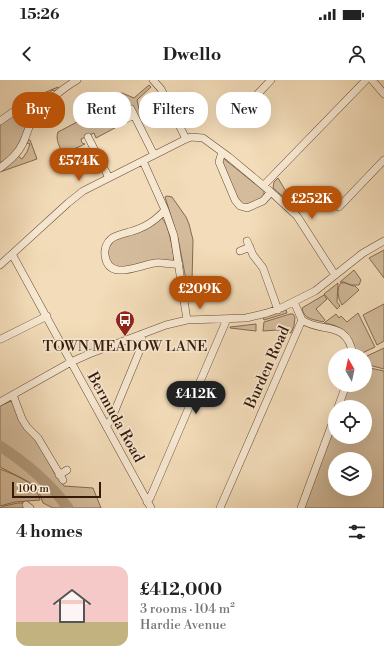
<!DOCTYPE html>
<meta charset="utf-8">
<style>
body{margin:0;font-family:"Libre Bodoni",serif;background:#f2f2f2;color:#222;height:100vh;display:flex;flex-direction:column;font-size:15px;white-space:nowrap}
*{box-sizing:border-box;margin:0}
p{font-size:13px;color:#767676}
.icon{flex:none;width:22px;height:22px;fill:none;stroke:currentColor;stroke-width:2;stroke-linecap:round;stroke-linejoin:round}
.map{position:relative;height:428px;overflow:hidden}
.sheet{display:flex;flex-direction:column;background:#fff;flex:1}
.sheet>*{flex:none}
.banner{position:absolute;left:12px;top:12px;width:360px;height:36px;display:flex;gap:8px}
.needle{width:26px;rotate:351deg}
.controls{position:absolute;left:328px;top:268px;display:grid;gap:8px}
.controls a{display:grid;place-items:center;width:44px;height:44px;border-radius:50%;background:#fff;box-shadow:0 4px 16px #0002;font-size:20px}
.scale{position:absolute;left:12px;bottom:10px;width:89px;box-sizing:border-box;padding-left:4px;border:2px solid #351a09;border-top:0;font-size:11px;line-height:14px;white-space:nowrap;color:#351a09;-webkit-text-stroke:3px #f7e8d2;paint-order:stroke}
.price{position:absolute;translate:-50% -34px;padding:0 9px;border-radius:14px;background:#b45309;color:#fff;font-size:13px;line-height:26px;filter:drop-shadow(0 1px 2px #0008)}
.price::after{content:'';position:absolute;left:50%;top:24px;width:12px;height:9px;margin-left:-6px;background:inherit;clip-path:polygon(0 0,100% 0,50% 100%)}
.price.on{background:#222;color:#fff}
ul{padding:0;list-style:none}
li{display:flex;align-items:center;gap:12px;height:100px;padding:0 16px}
li span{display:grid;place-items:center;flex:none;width:112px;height:80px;border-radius:12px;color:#555}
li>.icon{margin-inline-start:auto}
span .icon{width:48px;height:48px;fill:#fffc;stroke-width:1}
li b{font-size:17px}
h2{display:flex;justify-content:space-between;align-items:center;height:48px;padding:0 16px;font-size:17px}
.pill{padding:0 14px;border-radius:16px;background:#fff;box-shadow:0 4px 16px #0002;font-size:14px;line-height:36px}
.pill.on{background:#b45309;color:#fff}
.status{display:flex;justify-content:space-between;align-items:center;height:28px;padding:0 20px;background:#fff;direction:ltr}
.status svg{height:11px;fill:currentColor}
header{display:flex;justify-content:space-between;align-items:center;height:52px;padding:0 16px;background:#fff;font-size:18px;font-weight:800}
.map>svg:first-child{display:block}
.green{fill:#d3bb9b;stroke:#846a52;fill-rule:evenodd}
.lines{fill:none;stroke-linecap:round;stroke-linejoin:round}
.river{stroke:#b29a7d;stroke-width:11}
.minor-casing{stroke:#644a35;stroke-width:8}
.minor{stroke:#f7e8d2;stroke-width:7}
.labels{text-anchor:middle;stroke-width:3.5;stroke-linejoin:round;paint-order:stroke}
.poi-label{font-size:15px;fill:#351a09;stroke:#f7e8d2}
.street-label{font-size:15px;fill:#351a09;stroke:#f7e8d2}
</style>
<div class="status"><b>15:26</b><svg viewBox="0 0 49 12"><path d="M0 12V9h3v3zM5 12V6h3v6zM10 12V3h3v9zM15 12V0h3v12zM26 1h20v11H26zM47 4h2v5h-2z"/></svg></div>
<header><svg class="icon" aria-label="back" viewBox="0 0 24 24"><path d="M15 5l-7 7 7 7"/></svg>Dwello<svg class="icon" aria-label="person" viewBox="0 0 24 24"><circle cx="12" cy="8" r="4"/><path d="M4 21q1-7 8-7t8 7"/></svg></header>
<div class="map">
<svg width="384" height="428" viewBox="0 0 384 428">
<rect width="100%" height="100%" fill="#f3dcb9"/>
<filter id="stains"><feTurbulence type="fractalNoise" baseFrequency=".005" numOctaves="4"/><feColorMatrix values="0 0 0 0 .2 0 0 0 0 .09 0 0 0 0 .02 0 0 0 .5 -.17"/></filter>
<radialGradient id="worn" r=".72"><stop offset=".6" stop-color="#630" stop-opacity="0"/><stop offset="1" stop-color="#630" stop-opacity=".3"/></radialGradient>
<path class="green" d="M149,5L151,7L137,20L141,37L139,38L129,33L126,42L96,58L94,53L81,59L82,63L85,64L63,74C60,67 55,60 58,52L79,41L85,35L114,16L122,13L134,18Z
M58,7L59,10L56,12L53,10L42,18L44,21C38,24 33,24 27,20Z
M26,29H29L32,35C20,55 23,69 0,83V44L6,39Z
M27,60H30L37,79L0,92V91L18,76L22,79L27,72L30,64L26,63Z
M223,78L264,111V117C254,122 246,130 238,120L222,81Z
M278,98L293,123V125L273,108L274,102Z
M167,116L172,117L186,137L189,144L193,160L192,203L187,205L178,158L165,117Z
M162,138C169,146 172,167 174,178L173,181L127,188L116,187L109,180L107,169L113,160Z
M384,170V198L369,178Z
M354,190L361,200L359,205H351L344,202H340Z
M338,203L337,222L340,226L337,229L324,214Z
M341,203C346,202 350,206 355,206L359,210L342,225C338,219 336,208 341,203Z
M324,215L327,219L316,229L325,240L323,242C313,239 304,240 302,228Z
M384,224V261L377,265L363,235Z
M286,230L287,233L264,240L263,237Z
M358,233L375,267L360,274H356C353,256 342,245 324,243L336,234L339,238L341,236L347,242Z
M290,234H293L295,237L294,246L291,253L277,250L263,251L264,242Z
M256,244V251L230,248V247Z
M384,268V289L365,284V277Z
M365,287L384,291V428H304L335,344V357H365V327H341L349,305H365ZM335,379H365V409H335Z
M11,321L38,362L55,394L64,406L93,408L101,428H53L43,423L38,410L29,402L0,387V326Z
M0,389C15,395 36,402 40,420L15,422L0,426Z
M18,423H26L25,428H0L4,426Z"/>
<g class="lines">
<path class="river" d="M0,366C26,383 50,403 68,428"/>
<defs>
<path id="minor" d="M153,0L161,9L186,59
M372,0L384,14
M131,29L154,75
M126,39L134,35
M233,40L271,0
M0,41L13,32L26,26L41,30
M88,57L109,98
M222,72L219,82L235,120L240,126L247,128L263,121L271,112
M143,81L165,130L174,156L187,240
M0,88C9,81 18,74 23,63C27,55 28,47 33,40C41,26 63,8 77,0
M264,105L366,0
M339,127L384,80
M165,130C154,142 144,148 129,152C123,154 116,155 111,159C107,162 104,169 105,175C108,202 139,185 155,183C163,182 171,185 179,184
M247,161L253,175L263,188L278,230
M240,171L250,167
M12,174L151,428
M0,185L68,123L83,111L186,59L191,57L203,58L229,77L271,112L297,136L335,195
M302,240C322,254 347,239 353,275
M1,259L47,236
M13,315L22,339L27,347L38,358L63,400
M0,322L71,282L89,274L166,245L187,240L246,238L267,233L281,228L315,211L363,173L384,161
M338,327L346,305
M106,346L111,340L142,265V254
M59,395L67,390
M147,422L150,418L227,239
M26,425L30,428
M220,428L302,240L294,222
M301,428L335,336"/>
</defs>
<use href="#minor" class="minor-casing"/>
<use href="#minor" class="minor"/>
</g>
<defs>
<symbol id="bus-pin" viewBox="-11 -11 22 30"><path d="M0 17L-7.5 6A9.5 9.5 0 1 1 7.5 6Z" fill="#8f2418" stroke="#f7e8d2"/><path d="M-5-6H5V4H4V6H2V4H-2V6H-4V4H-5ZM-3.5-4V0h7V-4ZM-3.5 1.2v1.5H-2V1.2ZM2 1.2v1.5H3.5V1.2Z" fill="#fff"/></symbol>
</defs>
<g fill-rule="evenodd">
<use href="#bus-pin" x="114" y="229" width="22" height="30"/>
</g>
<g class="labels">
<g class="poi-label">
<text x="125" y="271">TOWN MEADOW LANE</text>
</g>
<g class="street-label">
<text transform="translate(267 287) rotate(-66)" y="5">Burden Road</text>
<text transform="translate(116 337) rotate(61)" y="5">Bermuda Road</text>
</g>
</g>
<rect width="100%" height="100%" filter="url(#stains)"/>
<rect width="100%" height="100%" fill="url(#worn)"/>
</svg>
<div class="controls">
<a><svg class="needle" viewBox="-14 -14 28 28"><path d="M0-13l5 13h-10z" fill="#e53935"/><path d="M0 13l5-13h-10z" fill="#767676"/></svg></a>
<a><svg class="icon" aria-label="locate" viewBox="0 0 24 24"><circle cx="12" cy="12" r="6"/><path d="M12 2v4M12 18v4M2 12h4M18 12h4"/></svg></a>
<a><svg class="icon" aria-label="layers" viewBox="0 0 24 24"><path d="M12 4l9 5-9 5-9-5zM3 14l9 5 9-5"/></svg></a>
</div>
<div class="scale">100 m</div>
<b class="price" style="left:79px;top:102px">£574K</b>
<b class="price" style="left:312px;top:140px">£252K</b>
<b class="price" style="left:200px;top:230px">£209K</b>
<b class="price on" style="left:196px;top:335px">£412K</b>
<div class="banner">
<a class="pill on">Buy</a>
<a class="pill">Rent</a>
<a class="pill">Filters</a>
<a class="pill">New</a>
</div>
</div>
<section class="sheet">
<h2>4 homes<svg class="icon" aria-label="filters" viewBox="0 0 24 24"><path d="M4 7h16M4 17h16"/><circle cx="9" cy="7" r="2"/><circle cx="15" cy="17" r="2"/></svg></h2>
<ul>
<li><span style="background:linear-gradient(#f6c9c9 70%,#c2b280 0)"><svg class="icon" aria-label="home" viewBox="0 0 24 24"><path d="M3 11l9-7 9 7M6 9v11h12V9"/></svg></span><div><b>£412,000</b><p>3 rooms · 104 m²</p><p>Hardie Avenue</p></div></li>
</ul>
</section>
